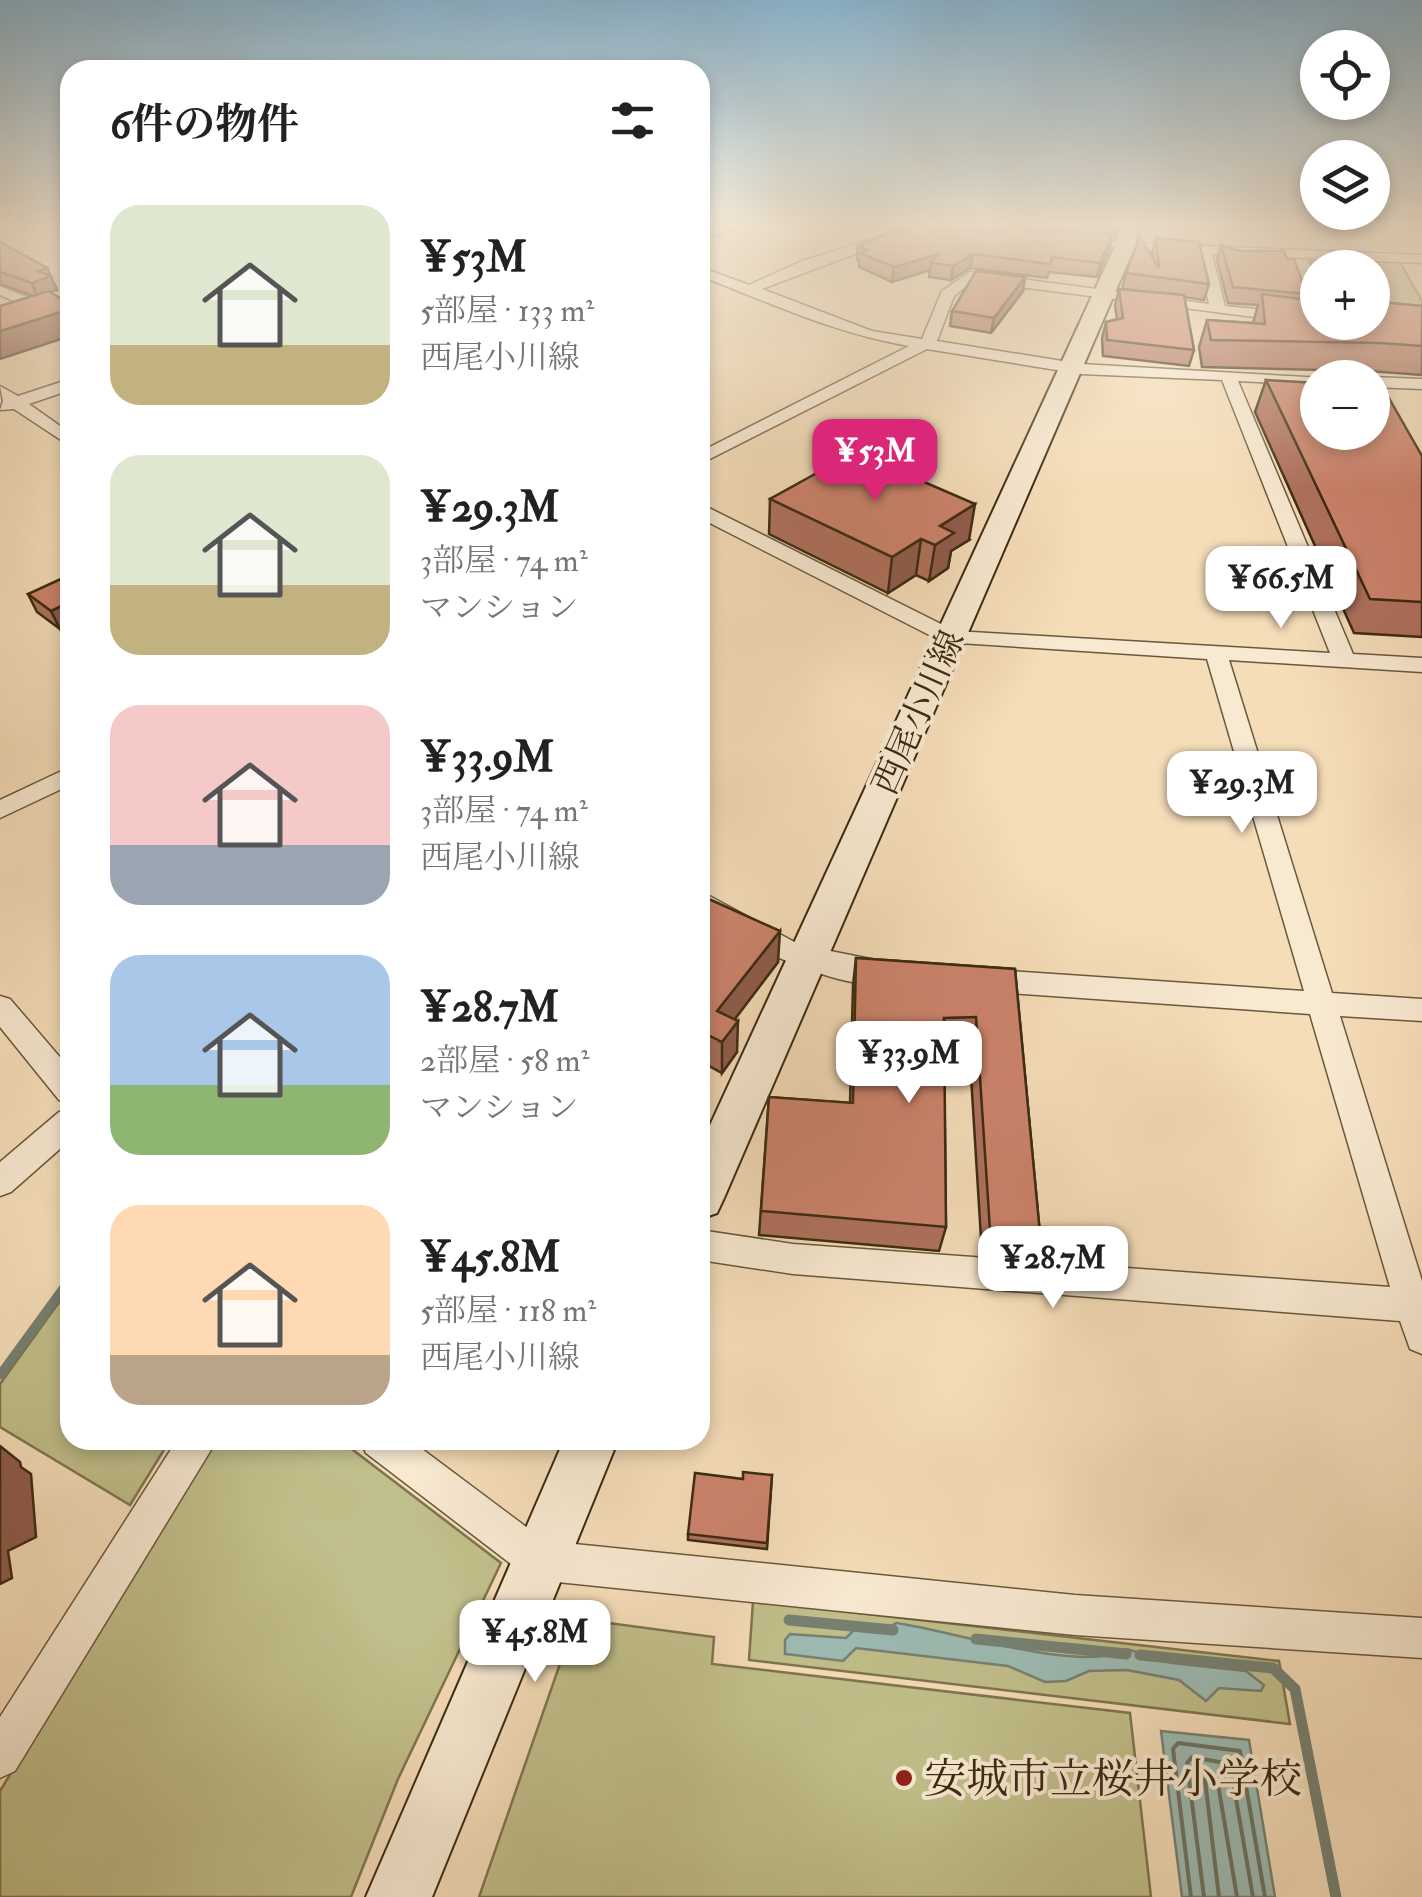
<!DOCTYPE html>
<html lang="ja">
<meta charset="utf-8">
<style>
body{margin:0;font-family:"IM FELL Double Pica","Noto Serif JP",serif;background:#f2f2f2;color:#222;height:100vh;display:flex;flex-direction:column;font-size:38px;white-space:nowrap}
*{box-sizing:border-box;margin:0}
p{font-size:32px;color:#767676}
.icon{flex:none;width:55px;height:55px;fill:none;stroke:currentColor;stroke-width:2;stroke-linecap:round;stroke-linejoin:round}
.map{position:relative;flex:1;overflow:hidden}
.sheet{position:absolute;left:60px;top:60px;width:650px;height:1390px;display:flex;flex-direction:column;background:#fff;border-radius:30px;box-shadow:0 5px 15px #0003}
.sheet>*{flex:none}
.tools{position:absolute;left:1300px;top:30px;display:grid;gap:20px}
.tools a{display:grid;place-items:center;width:90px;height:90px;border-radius:50%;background:#fff;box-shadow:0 5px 15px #0003;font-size:50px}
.price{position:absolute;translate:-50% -85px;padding:0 22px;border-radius:20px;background:#fff;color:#222;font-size:32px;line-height:65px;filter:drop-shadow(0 2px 5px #0008)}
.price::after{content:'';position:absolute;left:50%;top:60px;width:30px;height:22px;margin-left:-15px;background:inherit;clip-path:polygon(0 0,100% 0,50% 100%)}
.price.on{background:#db2777;color:#fff}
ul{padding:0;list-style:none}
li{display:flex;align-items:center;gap:30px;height:250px;padding:0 50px}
li span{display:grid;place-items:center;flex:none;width:280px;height:200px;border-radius:30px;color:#555}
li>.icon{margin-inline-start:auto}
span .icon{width:120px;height:120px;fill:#fffc;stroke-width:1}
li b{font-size:42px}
h2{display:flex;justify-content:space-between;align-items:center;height:120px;padding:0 50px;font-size:42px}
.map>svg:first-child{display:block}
.green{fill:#c1bf8b;stroke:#7e754e;stroke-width:2.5}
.water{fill:#9dbbb4;stroke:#768173;stroke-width:2.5}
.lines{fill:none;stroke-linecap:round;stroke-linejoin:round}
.shore{stroke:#6c7363;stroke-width:4}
.stream-far1{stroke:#768173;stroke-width:9}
.stream{stroke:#768173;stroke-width:11}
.minor-casing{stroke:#6a583c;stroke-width:3}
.secondary-casing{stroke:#3c2b12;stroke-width:4}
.minor{fill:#f8e9d1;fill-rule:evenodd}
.secondary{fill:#f8e9d1;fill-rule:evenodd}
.wall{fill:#af715d;stroke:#3c2b12;stroke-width:2.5}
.shaded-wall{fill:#8f5c4c;stroke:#3c2b12;stroke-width:2.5}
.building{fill:#cc836c;stroke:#3c2b12;stroke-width:2.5}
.poi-dot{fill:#8f2418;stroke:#f8e9d1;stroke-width:4}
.labels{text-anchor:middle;stroke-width:8;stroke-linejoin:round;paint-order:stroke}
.street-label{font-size:35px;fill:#3c2b12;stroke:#f8e9d1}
.near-poi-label{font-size:42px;fill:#3c2b12;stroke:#f8e9d1;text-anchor:start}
</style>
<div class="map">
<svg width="1422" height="1897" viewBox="0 0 1422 1897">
<rect width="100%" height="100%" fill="#f5ddb8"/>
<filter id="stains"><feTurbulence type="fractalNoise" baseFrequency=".002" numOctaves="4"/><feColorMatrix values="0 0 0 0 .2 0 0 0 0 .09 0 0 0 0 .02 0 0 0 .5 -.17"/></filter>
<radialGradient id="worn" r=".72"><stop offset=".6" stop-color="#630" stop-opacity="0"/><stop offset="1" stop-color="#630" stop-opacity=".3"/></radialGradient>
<path class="green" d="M1308,256L1398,259L1422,301V323L1373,321L1372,268H1318L1317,280Z
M70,1287V1440H170L130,1505L0,1427V1384Z
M216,1440H340L501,1563L398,1779L351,1897H0V1791Z
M753,1601L1279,1661L1290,1724L749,1660Z
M586,1620L714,1637L712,1664L1130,1713L1151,1897H479L571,1632Z"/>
<path class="water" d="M896,1623C950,1630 1084,1675 1127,1649L1172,1663L1246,1671L1264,1685L1261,1691L1219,1688L1206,1701L1179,1680L1127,1670L1089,1671L1066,1681L1045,1682L1008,1666L856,1648L843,1661L785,1654V1640L790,1634L846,1638L854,1630L880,1633Z
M1161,1731L1249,1740L1275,1897H1182Z"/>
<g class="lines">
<path class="shore" d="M1191,1897L1173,1749L1178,1743L1240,1751L1265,1897
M1204,1897L1187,1763L1192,1757L1230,1764L1253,1897
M1219,1897L1205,1780L1209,1774L1217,1778L1237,1897"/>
<path class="stream-far1" d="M0,1375L70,1279"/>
<path class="stream" d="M789,1620L893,1630
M976,1639L1126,1654
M1140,1655L1273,1668L1295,1689L1336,1897"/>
<defs>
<path id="minor" d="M725,224H744L700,242V233Z
M888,234L900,237L762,289L872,331L922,339L942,291L970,272L1209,304L1198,254L1070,243L1075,236L1134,243L1422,255V263L1212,254L1225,306L1318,315V322H1324L1318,325L973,281L954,296L937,341L1081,364L1324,378H1318V385L1238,381L1353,654L1422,658V672L1229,660L1332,993L1422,999V1021L1340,1016L1422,1281V1354L1410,1349L1400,1321L793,1274L700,1260V1230L793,1244L1390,1287L1310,1014L979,991L969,988L965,980L969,972L979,969L1304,991L1207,659L943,642L700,518V505L707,507L955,631L1330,653L1222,380L1081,374L927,349L700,464V452L909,346C836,334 768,302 700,276V267L749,285L802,261Z
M0,286L51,307L54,310L41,313L0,295Z
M1372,377L1422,379V389L1372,387Z
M70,379V390L29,404L70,433V446L14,409L0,410L3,401L0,386L18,396Z
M70,767V785L0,818V800Z
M700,891L800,945L891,963L901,966L905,974L901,982C850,998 742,944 700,915Z
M0,996L10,999L70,1069V1104L59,1100L0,1027Z
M70,1108V1140L11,1192L0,1196V1162L59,1112Z
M177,1440H217L15,1771L0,1778V1717Z
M360,1440H410L545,1541L1075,1595L1422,1618V1658L1075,1635L538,1580L524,1574L366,1453Z"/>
<path id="secondary" d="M1120,224H1140L1135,246L724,1198L717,1213L700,1219V1147L1115,246Z
M564,1440H618L432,1897H366Z"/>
</defs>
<use href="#minor" class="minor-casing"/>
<use href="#secondary" class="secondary-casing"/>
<use href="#minor" class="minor"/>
<use href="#secondary" class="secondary"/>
</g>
<path class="wall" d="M984,224H1116L1109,249L1097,277L1049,272L1047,278L970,268L951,280L929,277L930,270L892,282L859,267V261L857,260L858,246L1033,229Z
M1156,238L1209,284L1204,300L1184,297L1194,350L1189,366L1103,356L1102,338L1106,322L1117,319L1115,305L1119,289L1146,292L1122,289L1126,273L1153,258L1152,253Z
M0,242L47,268L57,290L33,296L0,284Z
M1221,245L1240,251L1287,259L1307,294L1305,299L1422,306V375L1369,371L1202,367L1199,347L1207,320L1253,323L1258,305L1228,303L1217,260Z
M1025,277L1023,291L991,333L950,326L952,311Z
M1266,380L1422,456V637L1354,633L1255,412Z
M770,499L969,540L951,551L948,568L929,581L916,575L888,593L769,534Z
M70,583V624L60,629L37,612L28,594Z
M700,895L778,962L734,1020L737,1052L722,1073L700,1061Z
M856,958L1015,969L1040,1234L1030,1257L982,1254L969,1044L944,1045L946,1227L939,1251L759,1235L769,1097L850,1103L853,985Z
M772,1475L767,1549L688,1540V1534L743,1479Z"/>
<path class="shaded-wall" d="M1112,235L1109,249L1097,277L1100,263Z
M938,254L931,263L930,270L892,282L894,267Z
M973,254L970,268L951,280L953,266Z
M47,268L57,290L37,297L32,283L38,271Z
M1025,277L1023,291L991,333L994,318Z
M70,309V336L0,359V331Z
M975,504L969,540L951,551L948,568L929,581L935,545L940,526Z
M921,539L916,575L888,593L892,557Z
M70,602V624L60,629L51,611Z
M780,931L778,962L719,1040L717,1011Z
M738,1021L737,1052L722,1073V1042Z
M0,1446L20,1462L21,1467L31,1474L36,1537L8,1551L12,1578L0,1584Z"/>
<path class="building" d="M939,224H973L1112,235L1100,263L1052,257L1050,264L973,254L953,266L931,263L938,254L894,267L860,253L868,250L858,246L893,231Z
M1140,237L1159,268L1156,238L1199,242L1209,284L1126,273Z
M0,242L47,268L38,271L51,276L32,283L0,272Z
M1221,245L1240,251H1284L1287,259H1294L1307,294L1233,287Z
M976,271L1025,277L994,318L952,311Z
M1119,289L1184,295L1194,350L1107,340L1106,322L1123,318Z
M48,291L70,304V309L0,331V306Z
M1262,294L1318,301V322H1372V301L1422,306V346L1380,343L1211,340L1207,320L1265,324Z
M1266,380L1318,383V432H1372V386H1382L1422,456V602L1370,599Z
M855,452L975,504L940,526L954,533L935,545L921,539L892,557L770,499Z
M63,578L70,583V602L51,611L28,594Z
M700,895L780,931L717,1011L738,1021L722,1042L700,1031Z
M856,958L1015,969L1040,1234L990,1230L976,1017L944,1018L946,1227L761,1211L769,1097L853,1103Z
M743,1472L772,1475L767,1543L688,1534L695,1473L743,1479Z"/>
<linearGradient id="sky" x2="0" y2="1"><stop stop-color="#8ab7d3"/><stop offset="0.46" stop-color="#faf0df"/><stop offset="1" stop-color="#faf0df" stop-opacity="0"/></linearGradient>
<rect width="1422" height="489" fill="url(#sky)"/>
<circle class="poi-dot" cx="904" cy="1778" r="10"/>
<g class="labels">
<g class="street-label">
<text transform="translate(918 712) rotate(-66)" y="12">西尾小川線</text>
</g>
<g class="near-poi-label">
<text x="924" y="1793">安城市立桜井小学校</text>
</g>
</g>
<rect width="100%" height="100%" filter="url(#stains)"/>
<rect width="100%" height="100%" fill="url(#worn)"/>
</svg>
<div class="tools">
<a><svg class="icon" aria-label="locate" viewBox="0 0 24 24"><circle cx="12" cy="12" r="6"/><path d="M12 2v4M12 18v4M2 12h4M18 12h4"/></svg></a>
<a><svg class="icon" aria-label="layers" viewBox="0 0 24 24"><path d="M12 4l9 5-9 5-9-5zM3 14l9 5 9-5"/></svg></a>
<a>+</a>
<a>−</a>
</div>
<b class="price on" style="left:875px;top:504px">¥53M</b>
<b class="price" style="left:1281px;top:631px">¥66.5M</b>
<b class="price" style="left:1242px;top:836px">¥29.3M</b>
<b class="price" style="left:909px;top:1106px">¥33.9M</b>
<b class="price" style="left:1053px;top:1311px">¥28.7M</b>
<b class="price" style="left:535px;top:1685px">¥45.8M</b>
<section class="sheet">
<h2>6件の物件<svg class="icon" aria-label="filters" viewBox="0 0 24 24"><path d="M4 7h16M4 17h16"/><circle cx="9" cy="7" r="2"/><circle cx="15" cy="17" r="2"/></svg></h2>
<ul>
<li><span style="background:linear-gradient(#dfe7d0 70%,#c2b280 0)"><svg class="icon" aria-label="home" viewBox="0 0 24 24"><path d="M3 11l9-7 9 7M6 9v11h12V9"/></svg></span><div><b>¥53M</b><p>5部屋 · 133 m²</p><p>西尾小川線</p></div></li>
<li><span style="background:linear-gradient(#dfe7d0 65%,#c2b280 0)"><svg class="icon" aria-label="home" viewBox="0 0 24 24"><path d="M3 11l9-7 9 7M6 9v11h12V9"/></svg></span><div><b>¥29.3M</b><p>3部屋 · 74 m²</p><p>マンション</p></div></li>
<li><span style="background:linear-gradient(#f6c9c9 70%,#9aa5b1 0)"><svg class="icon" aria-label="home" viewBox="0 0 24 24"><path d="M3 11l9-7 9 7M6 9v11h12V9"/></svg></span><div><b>¥33.9M</b><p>3部屋 · 74 m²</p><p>西尾小川線</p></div></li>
<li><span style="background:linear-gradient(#a9c7e8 65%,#8fb573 0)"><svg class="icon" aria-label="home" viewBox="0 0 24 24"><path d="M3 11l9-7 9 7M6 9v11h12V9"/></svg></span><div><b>¥28.7M</b><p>2部屋 · 58 m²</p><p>マンション</p></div></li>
<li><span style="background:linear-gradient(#ffd9b3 75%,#b9a48a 0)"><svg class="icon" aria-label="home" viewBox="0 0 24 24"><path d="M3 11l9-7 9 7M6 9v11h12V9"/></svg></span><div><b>¥45.8M</b><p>5部屋 · 118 m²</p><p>西尾小川線</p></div></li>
</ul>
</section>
</div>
